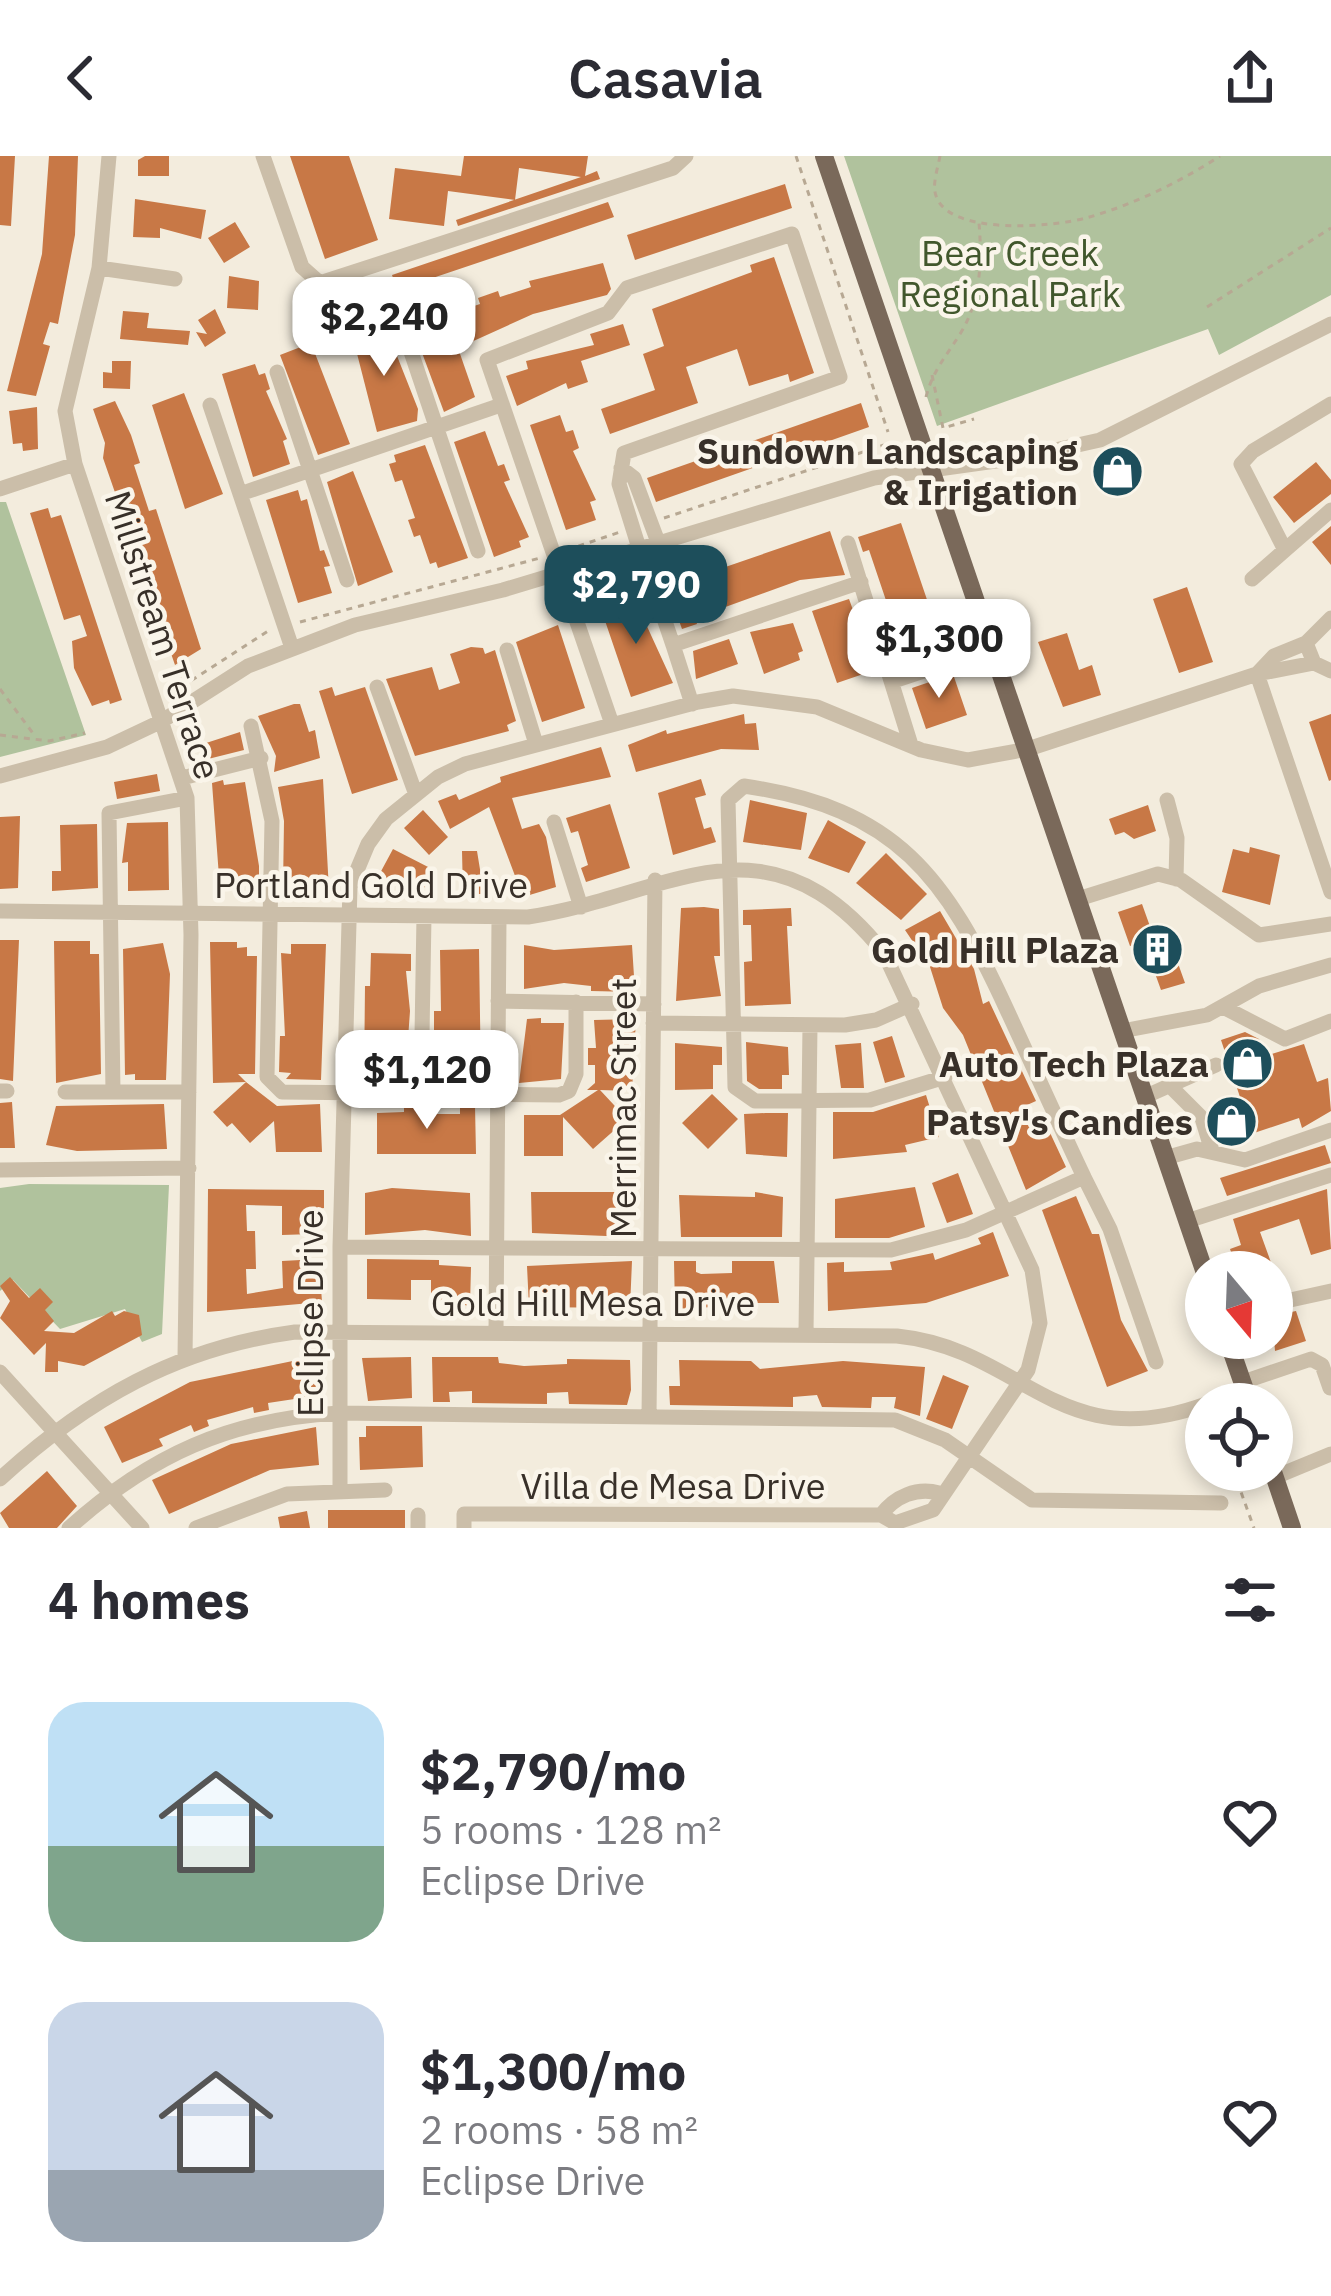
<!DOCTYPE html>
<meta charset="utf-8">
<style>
body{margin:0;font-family:"IBM Plex Sans",sans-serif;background:#f2f2f3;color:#2b2b33;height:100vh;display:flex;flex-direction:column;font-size:45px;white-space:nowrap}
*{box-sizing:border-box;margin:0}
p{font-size:39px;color:#7c7c81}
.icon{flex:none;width:66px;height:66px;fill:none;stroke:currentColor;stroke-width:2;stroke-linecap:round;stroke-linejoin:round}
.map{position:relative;height:1372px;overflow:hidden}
.side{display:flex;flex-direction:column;background:#fff;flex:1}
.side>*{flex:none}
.needle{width:78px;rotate:161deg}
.fabs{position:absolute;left:1185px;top:1095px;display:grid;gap:24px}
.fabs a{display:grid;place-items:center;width:108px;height:108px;border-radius:50%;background:#fff;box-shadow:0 6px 18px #0003;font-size:60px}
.price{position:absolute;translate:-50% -102px;padding:0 27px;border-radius:24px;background:#fff;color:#222;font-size:39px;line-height:78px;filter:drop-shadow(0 3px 6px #0008)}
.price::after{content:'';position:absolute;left:50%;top:72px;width:36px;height:27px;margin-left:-18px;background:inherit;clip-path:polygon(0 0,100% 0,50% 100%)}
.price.selected{background:#1d4e5b;color:#fff}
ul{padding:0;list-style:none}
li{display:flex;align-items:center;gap:36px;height:300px;padding:0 48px}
li span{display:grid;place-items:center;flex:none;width:336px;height:240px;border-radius:36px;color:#555}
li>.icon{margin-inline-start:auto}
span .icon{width:144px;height:144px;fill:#fffc;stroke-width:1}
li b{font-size:51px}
h2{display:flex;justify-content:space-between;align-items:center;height:144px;padding:0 48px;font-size:51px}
header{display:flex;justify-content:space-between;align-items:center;height:156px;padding:0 48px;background:#fff;font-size:54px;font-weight:600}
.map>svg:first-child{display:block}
.green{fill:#b0c29d}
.building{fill:#c87846}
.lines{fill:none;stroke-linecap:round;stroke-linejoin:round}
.path{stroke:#b7a893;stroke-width:3;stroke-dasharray:6 6;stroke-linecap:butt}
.minor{stroke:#cbbea9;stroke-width:15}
.major{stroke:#7a695a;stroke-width:18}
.labels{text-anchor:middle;stroke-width:9;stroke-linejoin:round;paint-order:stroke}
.park-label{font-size:36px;fill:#41572c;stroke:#faf5ea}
.poi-label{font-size:36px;font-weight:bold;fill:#383029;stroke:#faf5ea;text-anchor:end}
.street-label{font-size:36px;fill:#383029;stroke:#faf5ea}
</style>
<header><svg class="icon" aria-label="back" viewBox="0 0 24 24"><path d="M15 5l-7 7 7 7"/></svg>Casavia<svg class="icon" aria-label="share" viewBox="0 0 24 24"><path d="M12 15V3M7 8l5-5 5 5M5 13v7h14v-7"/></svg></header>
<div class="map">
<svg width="1331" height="1372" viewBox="0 0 1331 1372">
<rect width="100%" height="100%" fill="#f3ecdd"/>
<path class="green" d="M844,0H1331V139L1219,199L1208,173L937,270Z
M0,346H6L86,579L0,601Z
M29,1028L169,1029L162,1178L142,1186L125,1153L60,1173L13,1124L0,1135V1032Z"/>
<path class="building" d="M0,0H15L11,70L0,69Z
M49,0H78L75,79L58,168L50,166L43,188L50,190L36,240L7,235L42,98Z
M145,0H169V20H138V4Z
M290,0H349L378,84L325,103Z
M464,0H588L585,20L597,15L600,23L458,70L456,64L581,21L519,12L515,44L448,35L444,70L389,63L395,12L461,20Z
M785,28L792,52L635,104L627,79Z
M135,43L206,54L201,83L160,72V82L133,81Z
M608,46L614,61L397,134L392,119Z
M235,66L250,91L224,107L208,82Z
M774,101L814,217L790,226L788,218L749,230L737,193L686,211L698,247L610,278L601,253L655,234L643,198L664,190L652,153L752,116L750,109Z
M603,107L611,133L607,139L533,158L458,192L475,241L444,256L408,159L436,149L447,159L480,148L478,142L498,135L500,141L531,131L529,125Z
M229,120L259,125L258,154L227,152Z
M215,153L226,177L205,191L196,176L207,178L198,164Z
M123,155L149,157L147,172L190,175L188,189L120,183Z
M384,167L418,253L417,265L377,276L352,178Z
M623,168L630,189L581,205L588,226L568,233L566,227L517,250L506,220L528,213L526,205L594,189L590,178Z
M311,187L350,288L318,299L280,199Z
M112,205H131L130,233L103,232V216L112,217Z
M255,208L259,219L265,217L270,233L266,235L287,283L283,285L290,308L253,321L222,218Z
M184,237L223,338L185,353L152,249Z
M115,245L131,279L140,307L134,309L149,355L156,353L201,493L175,509L103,302L105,287L93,253Z
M861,247L869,271L656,346L647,322Z
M37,251L38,293L23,295L22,287L13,288L9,255Z
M560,259L566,276L573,274L579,292L573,295L596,344L590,346L596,364L566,374L530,269Z
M485,275L498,310L504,308L510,324L504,326L529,381L519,385L521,391L494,401L454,286Z
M425,289L468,402L438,412L436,406L430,408L420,379L414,381L408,364L415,362L402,324L395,326L389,308L396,306L394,299Z
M1316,306L1331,324V338L1294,367L1273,341Z
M353,315L393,416L358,430L327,326Z
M298,334L301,345L307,343L320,395L324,394L330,410L324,411L332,437L298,447L266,344Z
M48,352L51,362L61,359L122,544L110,548L109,544L92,550L74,512L72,485L87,480L80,459L64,464L30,357Z
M901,367L940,482L895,498L890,483L898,480L869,394L863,396L858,381Z
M1331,370V409L1312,386Z
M830,375L845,419L800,424L695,462L697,468L682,473L667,431Z
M1187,431L1213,506L1179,517L1153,443Z
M643,438L648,454L642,456L645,466L673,527L631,541L601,453Z
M849,443L875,514L837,527L812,455Z
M793,467L803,495L798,497L800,504L764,518L750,476Z
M558,469L585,552L542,566L516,486Z
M1067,477L1079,514L1092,509L1101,539L1063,551L1038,486Z
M729,483L738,508L696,523L693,495Z
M471,491L483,492L485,498L495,494L516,565L507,569L509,575L415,600L386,523L432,511L439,534L460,527L450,498Z
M953,518L967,559L926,573L912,532Z
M332,531L335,540L365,531L398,624L352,638L319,535Z
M294,548H300L309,576L315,574L320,602L274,616L276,600L258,560Z
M744,558L745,568L756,567L759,594L721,593L636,616L628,589L666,574L667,578Z
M1331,558V624L1329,625L1309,566Z
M240,576L244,594L208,603L203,588Z
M601,591L611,621L512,642L522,673L539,668L546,681L556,731L523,741L489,651L450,673L438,645L456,638L459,644L501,626L500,621Z
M157,618L160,635L117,643L114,626Z
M323,623L329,735H296V730L283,731L284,665L278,631Z
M701,623L706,639L695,642L704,673L711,671L716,686L673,699L658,637Z
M223,624L224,629L245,626L259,710V728H238V734H220L212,627Z
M750,644L807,657L801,694L743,686Z
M610,648L630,712L586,726L581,712L588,709L581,685L578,675L571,677L566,662Z
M1148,649L1156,675L1134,683L1124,676L1115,679L1109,663Z
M423,654L448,681L429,699L404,672Z
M20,660L18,732L0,733V661Z
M828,664L866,686L849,717L808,702Z
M168,666L169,734L128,735V706L122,707L127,667Z
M97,668L98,732L52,735V715H61L60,669Z
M1250,691L1280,699L1270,749L1222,736L1233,693L1249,697Z
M393,693L432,713L421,723L427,726L420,740L379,719Z
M462,695H477L484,738H463Z
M886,697L927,738L901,764L856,727Z
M1142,748L1152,776L1157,774L1162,788L1170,785L1185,827L1161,834L1148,798L1144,800L1139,787L1130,790L1118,756Z
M704,751L719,753L720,800H714L721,840L676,845L681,752Z
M791,752L792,770H787L791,848L745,850L744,806L752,805L751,769H743V754Z
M940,755L974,813L983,848L989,845L1036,945L1027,949L1036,969L1045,966L1066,1011L1026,1034L963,879L943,852L930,811L905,774Z
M0,784H19L13,925L0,923Z
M54,785H90V798H99L101,918L56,927Z
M210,786H237V792L247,791V800H257L255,918H238L246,926L213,927Z
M163,787L170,818L166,924H135V918L125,919L123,793Z
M291,788H326L321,924L286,923L291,917L279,916L280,880H285L281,797L291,798Z
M524,789L554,794L632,789L635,836L591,835V830L564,827L524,833Z
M479,793L481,926H434V911H439V878H434V855H441L440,794Z
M371,797L411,798V815H406L410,855L405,925H364L365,830H370Z
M541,862V867H564L561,923L519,927L527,863Z
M636,863L632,935L600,934L627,963L593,993L563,961V1000H524V959H560L598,934H587L595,927V909H588V892H596L594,864Z
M1245,876L1259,883L1265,900L1304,888L1317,926L1328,922L1331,955L1302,972L1299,962L1227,986L1218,959L1243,950L1221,884Z
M892,880L905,921L885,927L873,886Z
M746,886L788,891L789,919H782V933H759L747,925Z
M675,887L722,891V909H713V933L675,934Z
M861,887L864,932H841L835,889Z
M246,926L277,950L320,948L322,996H276L274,965L250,987L232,967L227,971L213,956Z
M712,938L738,963L708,993L682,967Z
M926,939L939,981L905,989L907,996L833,1003V956H873Z
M12,946L15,992H0V947Z
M164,948L167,993L77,995L46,989L56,950Z
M413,949L425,950L426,958H460V950H475L476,998H377V957L404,956V950Z
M766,957H788L787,1001L746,998L744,958Z
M1325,989L1331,1007L1227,1040L1220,1022Z
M958,1017L973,1058L947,1067L932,1027Z
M915,1031L925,1071L889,1082H835V1043Z
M392,1032L470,1037L471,1080L425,1074L365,1079V1037Z
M208,1033L324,1034V1052L318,1053V1074L313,1078L282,1079V1050L246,1049L247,1075H255L256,1113H246L247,1138L283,1132L282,1105L319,1103L322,1146L207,1156Z
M1327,1033L1331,1093L1311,1099L1299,1063L1260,1076L1273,1112L1238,1116L1230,1093L1241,1089L1233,1063Z
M531,1036H631V1081L532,1077Z
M755,1036L783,1041L782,1081H681L679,1039L755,1041Z
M1076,1040L1092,1078H1099L1121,1164L1148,1215L1107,1231L1042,1054Z
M993,1076L1009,1120L926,1147L828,1155L827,1107L844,1106V1116L892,1114L890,1106L933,1097L935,1104L981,1088L978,1082Z
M367,1103L439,1104V1109L471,1111L470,1150L431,1143V1124H411V1144L367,1143Z
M632,1105L630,1152L529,1151L527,1110Z
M674,1105H696V1116L701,1118L732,1117V1105H774L779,1147H754L745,1154L733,1155V1150L675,1153Z
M10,1121L29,1142L40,1132L53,1146L45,1154L54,1165L44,1175L74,1177L112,1155L115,1160L124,1155L139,1159L142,1179L84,1210L58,1205V1216H45L46,1187L34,1199L0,1162L10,1145L0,1130Z
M1296,1155L1306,1185L1275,1195L1272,1160Z
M312,1201L318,1247L302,1248L301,1242L268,1247L269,1254L254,1257L253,1251L207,1264L209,1270L194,1276L191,1269L159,1283L163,1290L122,1307L104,1271L190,1226Z
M411,1201L412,1242L368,1245L362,1202Z
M432,1201H498L499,1207L524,1210L567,1208V1203L630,1204L631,1234L627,1249L569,1248L568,1236L547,1237V1248L472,1247V1235L449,1236L450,1246H433Z
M679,1204L751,1205L760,1213L843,1205L925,1211L920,1260L894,1252L896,1241H872L871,1252L822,1251L817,1239L793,1241V1251L670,1249L669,1230H680Z
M943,1219L969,1230L952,1273L926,1263Z
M366,1270H422L423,1311L360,1314L359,1281H366Z
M316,1271L319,1309L270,1314L169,1358L152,1324L231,1288Z
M47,1315L77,1350L57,1372H9L0,1357Z
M328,1354H405V1372H328Z
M307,1355L310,1372H280L278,1361Z"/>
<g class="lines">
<path class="path" d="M796,0L888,276
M940,0C938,11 933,26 935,36C943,81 1053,71 1086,62C1133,49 1180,26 1220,0
M1207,151L1331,72
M932,219L943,272L974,263
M926,241C933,213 949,197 963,173C981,141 982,102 979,67
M664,362L884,289
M567,394L620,376
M300,466L540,402
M168,529L189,526L268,475
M0,533L35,580
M0,579L49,585L85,577
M1233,1314L1254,1372"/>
<path class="minor" d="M109,0L99,112L65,255L75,308L187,642L191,779L185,1201
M263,0L302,111L320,127L673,12L686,0
M99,112L175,123
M402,169L478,395
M277,216L347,424
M1331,248L1253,295L1241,308L1285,394L1331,354
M210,249L291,489
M621,312L634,322L658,386
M0,333L75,308
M240,338L501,249
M848,387L911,589
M1252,423L1285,394
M654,433L673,489
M1331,462L1306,487L1314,507L1331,515
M507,494L536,588
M1257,518L1331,736
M1257,518L1274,500L1306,487
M894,525L948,507
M377,531L415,636
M692,548L673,489L861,426
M612,568L487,204L608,157L627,132L792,78L840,221L624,297L619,328L639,392
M251,570L272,665L267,921L282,936L559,939L569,935L576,918V846
M0,620L107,591L162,565L248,510L355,469L503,434L874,322L1024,301L1100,284L1331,168
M182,622L261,602
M1167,644L1177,682L1176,723
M554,666L581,751
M1078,743L1158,718L1181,724L1259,779L1331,768
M0,755L528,761C670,740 765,649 884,797L1032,1114L1040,1167L1028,1214L933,1354L895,1367L881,1359L464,1358V1372
M498,845L654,848
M1223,851L1285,883L1331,865
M653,867L845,869L876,864L912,848
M1122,875L1207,859L1259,830L1331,809
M945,921L870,944L755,945L735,931L728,644L744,630C897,652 946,721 1007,854C1033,910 1058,966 1084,1021
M1171,931L1202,962L1212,995
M0,935H7
M65,936H189
M113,936L109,657L187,642
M421,939L424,760
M1144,941L1216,909
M1165,1002L1197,993L1245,1004L1331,974
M0,1014L189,1012
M1187,1065L1331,1019
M340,1091L891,1094L966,1074L1084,1021L1110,1073L1156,1206
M1272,1148L1331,1135
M496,1177L499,762
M806,1177L810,870
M0,1216L142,1372
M1243,1226L1311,1203L1322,1209L1330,1232
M1207,1248L1245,1234
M649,1261L655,724
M1275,1321L1331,1298
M0,1323C87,1243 177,1192 295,1176L897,1180C1023,1193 1058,1302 1206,1248
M340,1334V1091L350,731L368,688L386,663L438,621L465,608L698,546L733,540L817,551L921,594L968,604L1028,593L1257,518L1314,507
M418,1359V1372
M881,1359C895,1340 917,1331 939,1337
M69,1372C150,1299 230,1263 339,1257L895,1264L945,1284L1032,1344L1221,1347
M196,1372L287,1338L385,1334"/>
<path class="major" d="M824,0L1206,1120
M1227,1182L1250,1248
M1272,1313L1292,1372"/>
</g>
<defs>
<symbol id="shop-disc" viewBox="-11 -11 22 22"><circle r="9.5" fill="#1d4e5b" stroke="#faf5ea"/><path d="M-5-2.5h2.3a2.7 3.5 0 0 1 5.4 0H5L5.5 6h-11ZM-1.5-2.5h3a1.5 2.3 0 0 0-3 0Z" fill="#fff"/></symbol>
<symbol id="building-disc" viewBox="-11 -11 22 22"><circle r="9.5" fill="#1d4e5b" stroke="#faf5ea"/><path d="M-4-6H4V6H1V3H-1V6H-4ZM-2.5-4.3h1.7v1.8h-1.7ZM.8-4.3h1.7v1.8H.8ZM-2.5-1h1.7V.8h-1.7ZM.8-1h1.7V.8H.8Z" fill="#fff"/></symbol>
</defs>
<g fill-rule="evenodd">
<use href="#shop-disc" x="1088" y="286" width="59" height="59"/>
<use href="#building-disc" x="1128" y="764" width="59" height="59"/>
<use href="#shop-disc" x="1218" y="878" width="59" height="59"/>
<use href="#shop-disc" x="1202" y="936" width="59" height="59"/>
</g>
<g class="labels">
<g class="park-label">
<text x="1010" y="110">Bear Creek<tspan x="1010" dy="41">Regional Park</tspan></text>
</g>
<g class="poi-label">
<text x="1078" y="308">Sundown Landscaping<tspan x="1078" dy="41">&amp; Irrigation</tspan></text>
<text x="1119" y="807">Gold Hill Plaza</text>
<text x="1209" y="921">Auto Tech Plaza</text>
<text x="1193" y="979">Patsy's Candies</text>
</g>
<g class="street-label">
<text transform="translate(163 479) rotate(72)" y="13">Millstream Terrace</text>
<text x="371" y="742">Portland Gold Drive</text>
<text transform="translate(623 952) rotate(-90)" y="13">Merrimac Street</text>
<text x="593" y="1160">Gold Hill Mesa Drive</text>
<text transform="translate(310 1157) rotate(-90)" y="13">Eclipse Drive</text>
<text x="673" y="1343">Villa de Mesa Drive</text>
</g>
</g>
</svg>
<div class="fabs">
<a><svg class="needle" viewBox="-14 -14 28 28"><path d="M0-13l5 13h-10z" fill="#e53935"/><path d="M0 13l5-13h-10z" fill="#7c7c81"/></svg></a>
<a><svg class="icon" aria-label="locate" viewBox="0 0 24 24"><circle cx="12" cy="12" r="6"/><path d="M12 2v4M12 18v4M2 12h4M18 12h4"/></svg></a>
</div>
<b class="price" style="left:384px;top:223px">$2,240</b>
<b class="price selected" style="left:636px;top:491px">$2,790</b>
<b class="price" style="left:939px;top:545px">$1,300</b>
<b class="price" style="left:427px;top:976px">$1,120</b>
</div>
<section class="side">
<h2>4 homes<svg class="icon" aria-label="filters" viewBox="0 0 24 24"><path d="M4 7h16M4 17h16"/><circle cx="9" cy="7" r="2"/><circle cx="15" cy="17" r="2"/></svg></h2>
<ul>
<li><span style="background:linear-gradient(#bfe0f5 60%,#7fa58c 0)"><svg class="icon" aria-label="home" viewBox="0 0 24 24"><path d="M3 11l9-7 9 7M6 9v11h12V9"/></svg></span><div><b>$2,790/mo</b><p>5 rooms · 128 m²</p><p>Eclipse Drive</p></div><svg class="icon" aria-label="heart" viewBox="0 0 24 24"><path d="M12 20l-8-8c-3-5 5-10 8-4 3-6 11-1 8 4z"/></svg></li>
<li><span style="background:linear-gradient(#c9d6e8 70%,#9aa5b1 0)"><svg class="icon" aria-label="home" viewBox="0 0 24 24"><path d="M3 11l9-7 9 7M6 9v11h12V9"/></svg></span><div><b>$1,300/mo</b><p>2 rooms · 58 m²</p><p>Eclipse Drive</p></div><svg class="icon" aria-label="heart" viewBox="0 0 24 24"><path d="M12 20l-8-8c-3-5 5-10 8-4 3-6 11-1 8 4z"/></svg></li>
</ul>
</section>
